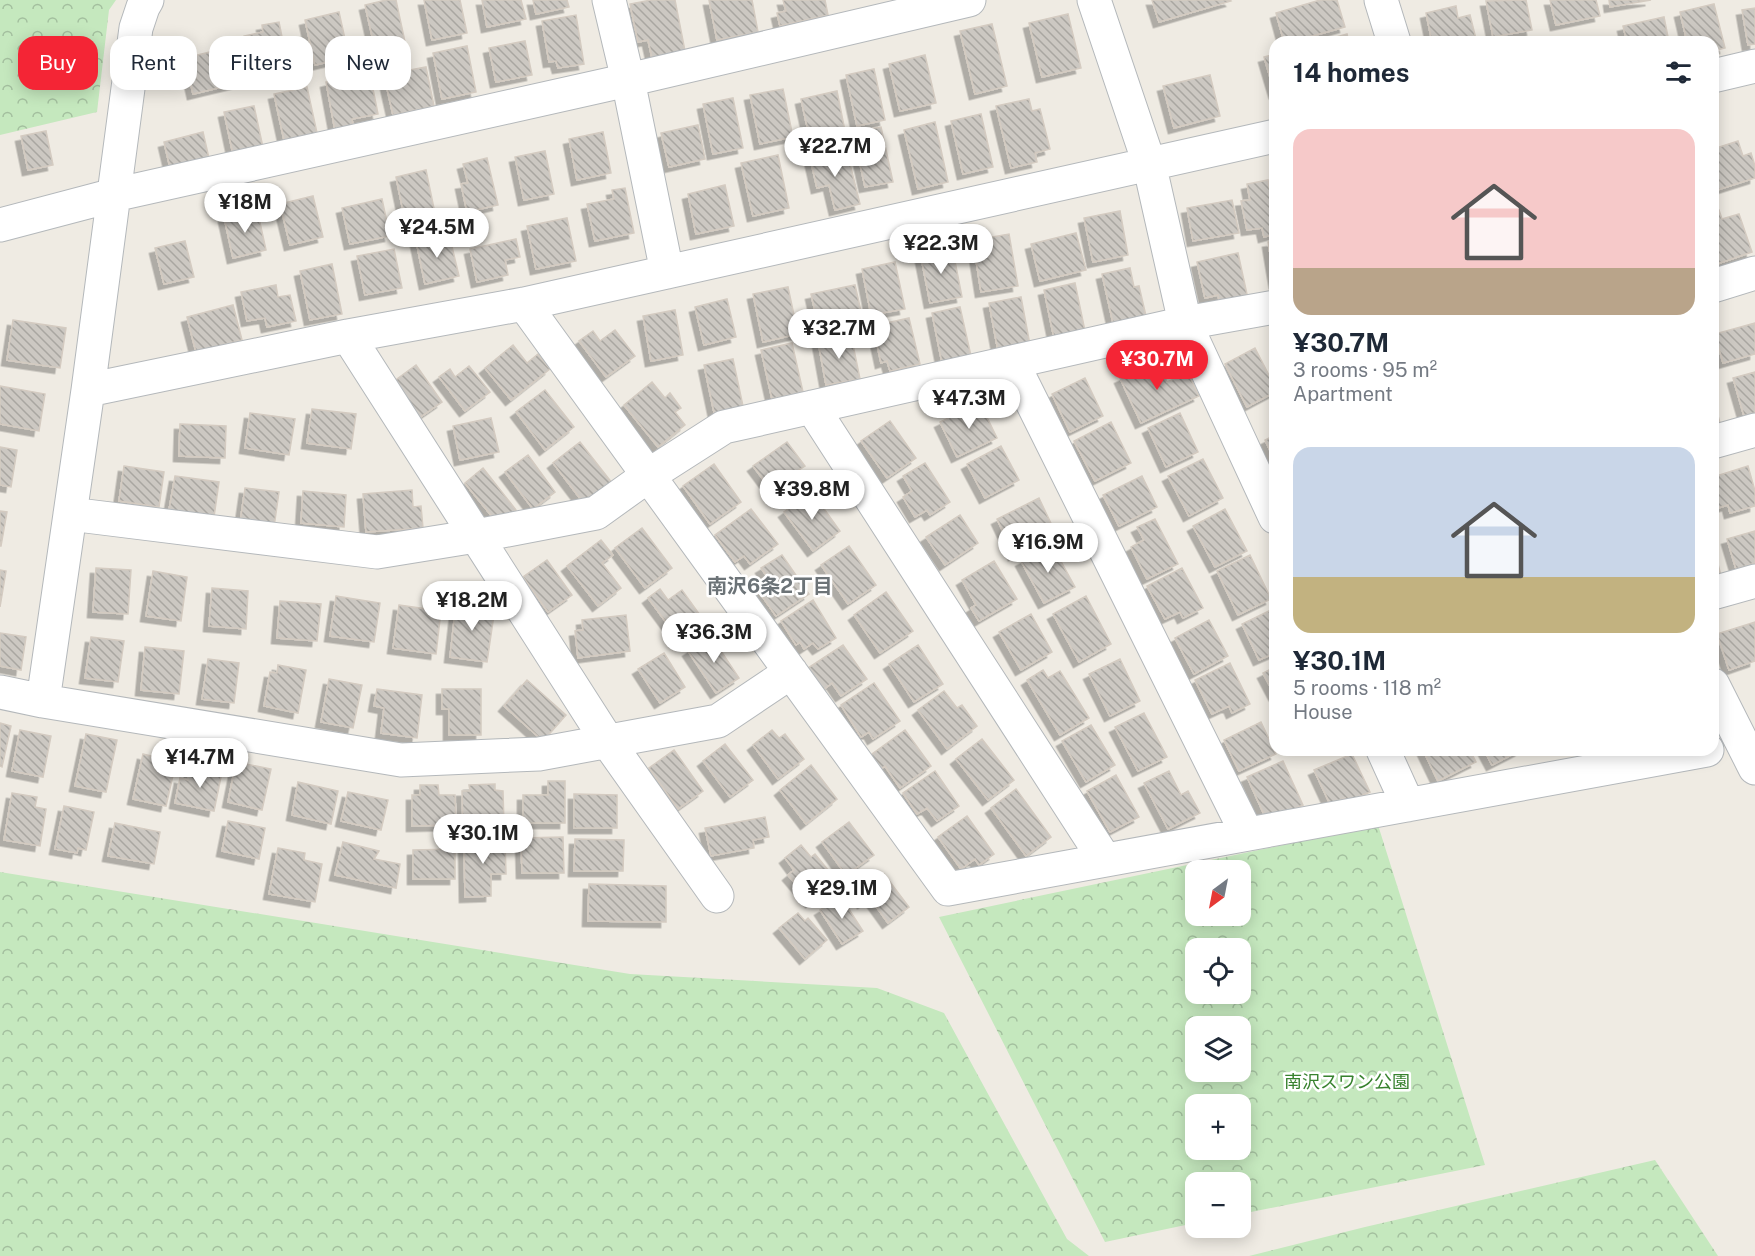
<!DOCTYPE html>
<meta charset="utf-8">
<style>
body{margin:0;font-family:"Public Sans","Noto Sans JP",sans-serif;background:#f6f6f7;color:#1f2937;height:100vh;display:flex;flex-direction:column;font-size:22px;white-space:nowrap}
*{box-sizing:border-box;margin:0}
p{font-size:20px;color:#747a83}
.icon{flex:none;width:33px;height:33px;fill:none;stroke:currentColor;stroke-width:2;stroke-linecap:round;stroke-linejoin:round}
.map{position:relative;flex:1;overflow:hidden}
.side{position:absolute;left:1269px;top:36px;width:450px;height:720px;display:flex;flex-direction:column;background:#fff;border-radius:18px;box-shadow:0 3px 15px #0003}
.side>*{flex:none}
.top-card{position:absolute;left:18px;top:36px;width:570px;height:54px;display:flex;gap:12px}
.needle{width:39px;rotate:212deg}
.controls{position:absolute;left:1185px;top:860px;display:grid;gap:12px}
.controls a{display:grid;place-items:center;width:66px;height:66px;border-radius:12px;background:#fff;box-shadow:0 3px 15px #0003;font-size:30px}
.price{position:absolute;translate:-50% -51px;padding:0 14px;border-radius:21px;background:#fff;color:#222;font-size:20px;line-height:39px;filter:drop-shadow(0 2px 3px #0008)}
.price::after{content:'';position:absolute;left:50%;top:36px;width:18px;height:14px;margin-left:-9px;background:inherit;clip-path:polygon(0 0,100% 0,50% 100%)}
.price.on{background:#f42535;color:#fff}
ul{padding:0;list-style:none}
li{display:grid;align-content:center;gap:12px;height:318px;padding:0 24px}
li span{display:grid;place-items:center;height:186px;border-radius:18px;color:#555}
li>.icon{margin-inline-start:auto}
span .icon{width:108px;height:108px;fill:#fffc;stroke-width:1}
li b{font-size:26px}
h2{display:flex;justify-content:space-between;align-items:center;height:72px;padding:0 24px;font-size:26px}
.pill{padding:0 21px;border-radius:18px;background:#fff;box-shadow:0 3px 15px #0003;font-size:21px;line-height:54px}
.pill.on{background:#f42535;color:#fff}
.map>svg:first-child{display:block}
.forest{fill:url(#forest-crowns);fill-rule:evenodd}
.building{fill:url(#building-back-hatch);stroke:#d4cbc1;stroke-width:1.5;filter:url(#shadow)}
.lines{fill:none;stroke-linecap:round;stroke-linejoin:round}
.minor-casing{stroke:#b4b8bb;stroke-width:35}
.minor{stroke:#fff;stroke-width:33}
.labels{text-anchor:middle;stroke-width:5;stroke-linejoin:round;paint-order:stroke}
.park-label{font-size:18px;fill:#38822f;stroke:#fff}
.neighbourhood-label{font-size:20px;font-weight:bold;fill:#6c7377;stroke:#fff}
</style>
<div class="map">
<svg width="1755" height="1256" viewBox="0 0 1755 1256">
<defs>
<pattern id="forest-crowns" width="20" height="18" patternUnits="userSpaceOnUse" patternTransform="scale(1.5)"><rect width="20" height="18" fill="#c5e8be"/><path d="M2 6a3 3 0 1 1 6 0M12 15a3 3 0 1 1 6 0" fill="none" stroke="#a3bf9e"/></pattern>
<pattern id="building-back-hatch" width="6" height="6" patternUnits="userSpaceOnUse" patternTransform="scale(1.5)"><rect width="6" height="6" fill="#ccc8c2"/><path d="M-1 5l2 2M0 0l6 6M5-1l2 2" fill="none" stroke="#a9a6a1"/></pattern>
<filter id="shadow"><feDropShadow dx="-5.5" dy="5.5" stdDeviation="0" flood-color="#0004"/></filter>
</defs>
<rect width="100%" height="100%" fill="#efebe3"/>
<path class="forest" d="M0,0H116L109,10L97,112L0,135Z
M1378,825L1485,1165L1241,1214L1240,1182H1196L1195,1223L1105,1242L939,917ZM1196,870H1240V915H1196ZM1196,948H1240V993H1196ZM1196,1026H1240V1071H1196ZM1196,1104H1240V1149H1196Z
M0,872L630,974L877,988L944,1013L1067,1239L1089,1256H0Z
M1655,1160L1718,1256H1249L1365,1227Z"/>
<path class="building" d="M386,0H396L405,42L375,49L365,5Z
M424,0H460L467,33L432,40Z
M482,0H521L526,19L487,27Z
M533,0H567L569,7L536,14Z
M651,0H675L685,51L652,58L648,40L638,42L630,4Z
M709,0H752L758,32L717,40Z
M783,0H825L828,15L780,26L777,13L786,11Z
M1152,0H1230L1231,1L1159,22Z
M1320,0H1337L1345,27L1291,42H1284L1276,13Z
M1526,0L1532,30L1493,37L1486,1Z
M1550,0H1596L1600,16L1556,25Z
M1609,0H1651L1610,7Z
M1714,4L1725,48L1713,51V42H1687L1680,12Z
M1456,6L1458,18L1470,15L1476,39L1460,42H1432L1426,13Z
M1755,8V44L1748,45L1742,10Z
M339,12L349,57L315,65L305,20Z
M1068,14L1081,68L1042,77L1029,23Z
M576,15L584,64L558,68L556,61L549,62L542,21Z
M1664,17L1669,42H1627L1623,26Z
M279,22L289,72L253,79L244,36L263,32L262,25Z
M992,24L1007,86L975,94L960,31Z
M1347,34L1349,42H1319Z
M525,41L532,75L496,82L489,48Z
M467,46L476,92L442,99L433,53Z
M214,51L218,68L234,64L239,83L193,94L185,58Z
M1275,54V94L1264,57Z
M925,55L936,103L900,111L889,64Z
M426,67L434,106L393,115L384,75Z
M874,69L885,120L857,126L846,75Z
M1210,75L1220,116L1174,128L1163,86Z
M339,79L340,85L371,79L378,114L352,119L354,133L336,136L326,82Z
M307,87L317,133L284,140L274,94Z
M783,89L793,137L760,144L750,95Z
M837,91L845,131L816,137L814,130L808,131L801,99Z
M733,98L743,148L713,154L703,104Z
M1029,99L1032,111L1040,109L1050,149L1035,153L1037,162L1011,168L996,106Z
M254,106L264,152L234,159L224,112Z
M981,114L993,167L963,174L951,121Z
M935,122L948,182L918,189L904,130Z
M698,125L705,159L669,167L661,133Z
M881,127L893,182L865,187L853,132Z
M46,131L53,165L28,170L21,136Z
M203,132L211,167L172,176L164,142Z
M603,132L611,173L577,180L569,139Z
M1738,141L1743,156L1751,153L1755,166V178L1714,191L1713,149Z
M833,147L837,163L849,160L860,204L835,210L829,185L817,188L809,153Z
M545,151L554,194L524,200L515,157Z
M778,155L789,208L753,216L741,163Z
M487,158L498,205L467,212L461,184L468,183L463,164Z
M426,170L437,223L407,230L396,177Z
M1268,180L1270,191L1275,190V234L1264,237L1262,228L1247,230L1241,201L1250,200L1247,184Z
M725,185L734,226L696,234L688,194Z
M625,188L634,233L595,241L587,204L614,199L612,190Z
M313,196L323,237L290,245L280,204Z
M382,199L390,236L350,244L342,208Z
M1232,200L1239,233L1193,241L1187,208Z
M257,209L266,250L233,258L224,217Z
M1719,210L1722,219L1739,214L1752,252L1717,264L1713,252V212Z
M1120,211L1128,255L1093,262L1084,218Z
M567,218L576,261L536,269L527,226Z
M1076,233L1086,270L1040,281L1031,244Z
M449,234L459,276L425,284L416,241Z
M1009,234L1018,286L981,292L975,254L983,253L980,239Z
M516,239L520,257L505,260L508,275L477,282L470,249Z
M185,241L194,277L164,284L155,248Z
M1275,241V284L1268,242Z
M952,246L962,297L930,303L920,252Z
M394,249L402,288L365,295L357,256Z
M1238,253L1248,299L1220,305L1218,295L1205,298L1197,262Z
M895,262L905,309L871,315L862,269Z
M332,264L342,314L310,320L300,271Z
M1130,268L1134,287L1139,286L1146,316L1113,323L1102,274Z
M1075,283L1085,331L1054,338L1044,290Z
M276,285L278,297L290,295L296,321L267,327L265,318L247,321L241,292Z
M855,285L863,320L819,329L811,294Z
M788,287L798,334L763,342L753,294Z
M1021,297L1030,345L998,351L989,303Z
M727,299L736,337L704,345L695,307Z
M233,305L242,340L196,352L187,317Z
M960,307L971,356L942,363L932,313Z
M675,310L683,355L651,361L643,316Z
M909,318L920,364L890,371L887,361L881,363L873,326Z
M13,320L66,328L60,368L7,360Z
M1755,323V354L1723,363L1715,334Z
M615,330L635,356L606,377L579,341L593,331L600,341Z
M851,335L860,379L826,385L818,341Z
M792,343L803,392L772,399L761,350Z
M513,345L527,363L538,354L550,369L511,400L485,368Z
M1255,348L1275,387V392L1247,407L1225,364Z
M733,359L744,411L715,417L704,365Z
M1157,361L1167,382L1188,373L1199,396L1141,423L1120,378Z
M416,365L442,402L419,418L393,382Z
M469,366L490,392L465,411L439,377L450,369L455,377Z
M1755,372V413L1744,416L1733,378Z
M1085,378L1103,416L1070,432L1052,394Z
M652,382L665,398L670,393L681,408L675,412L685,425L658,447L624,405Z
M0,386L45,394L39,431L0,424Z
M545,390L574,427L545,450L516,412Z
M1713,397L1720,423L1713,424Z
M980,403L997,438L957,457L940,422Z
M312,409L356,414L351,449L307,443Z
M250,413L295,419L289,455L245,448Z
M1180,413L1198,452L1166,467L1148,428Z
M491,418L499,452L460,460L453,426Z
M890,421L916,458L887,478L861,441Z
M1111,422L1131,463L1095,481L1074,441Z
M180,424L226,426L225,458L179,456Z
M1275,435V461L1265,440Z
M580,442L612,483L585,505L553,463Z
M787,442L805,466L799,470L808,482L780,502L753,466Z
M1001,446L1019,480L985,498L967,464Z
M0,447L17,450L11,487L0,485Z
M528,455L555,492L533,509L505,472Z
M1203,459L1223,498L1189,516L1168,476Z
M925,463L950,502L930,515L927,510L915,517L903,497L912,491L903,476Z
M714,464L741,502L710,524L683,486Z
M124,466L164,472L159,507L119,501Z
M1748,466L1755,491V506L1730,513L1728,505L1718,508L1713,490V477Z
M483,468L516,510L498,524L465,483Z
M175,476L219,482L214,517L169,510Z
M1142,476L1157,507L1119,526L1103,495Z
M245,488L279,492L274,527L240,523Z
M412,490L413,507L421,506L423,528L366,532L363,494Z
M303,491L346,495L344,527L301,523Z
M812,492L840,531L813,551L784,512Z
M1039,498L1056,534L1014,555L997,519Z
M751,509L778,544L750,564L744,556L735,562L715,535Z
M1225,509L1247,551L1215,567L1193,526Z
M0,511L7,512L1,546H0Z
M960,515L978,543L945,565L926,537Z
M1155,519L1178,564L1147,579L1131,547L1144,540L1137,527Z
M642,528L672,568L645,588L615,548Z
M1755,531V563L1736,569L1727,539Z
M601,540L613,555L602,563L621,588L598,606L567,566Z
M1713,544L1722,580L1713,582Z
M1052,545L1075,587L1044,603L1021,561Z
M849,546L876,585L848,604L821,565Z
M782,555L809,594L776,616L755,586L768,578L761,568Z
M1250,555L1271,599L1238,615L1217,571Z
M547,560L572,595L548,612L523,577Z
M994,561L1017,599L979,621L971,608L976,605L962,580Z
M96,568L131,570L128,614L93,612Z
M1182,568L1203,608L1183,618L1180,612L1165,619L1147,586Z
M0,570L6,571L0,607Z
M153,571L187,577L181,621L146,616Z
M212,588L248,591L246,629L209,626Z
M660,589L668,600L682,590L705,622L680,641L648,598Z
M886,592L913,631L880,653L854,615Z
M336,596L380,603L374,642L330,636Z
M1086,596L1111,644L1079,662L1053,614Z
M813,600L836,638L818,649L813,643L804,649L800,642L796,645L781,621Z
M280,601L321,604L317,641L277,638Z
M456,603L495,608L487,662L450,657Z
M399,605L441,611L436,654L393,648Z
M1275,608V653L1259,660L1242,624Z
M1031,614L1052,652L1021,670L999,632Z
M626,615L630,651L578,658L575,631L583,630L582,620Z
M1209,620L1228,656L1194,674L1175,638Z
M1755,622V661L1729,670L1717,634Z
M0,633L26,637L21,670L0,666Z
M711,636L739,678L716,693L688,651Z
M91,637L124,641L118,682L85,678Z
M843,645L867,679L841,696L832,683L823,690L808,668Z
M918,645L943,684L914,702L889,664Z
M145,647L184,651L179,694L141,690Z
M664,653L685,687L660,703L638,669Z
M208,659L239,663L234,703L202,699Z
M1120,659L1140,701L1110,716L1089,674Z
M1230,663L1250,704L1232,713L1229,706L1212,714L1195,680Z
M278,665L306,670L298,713L264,706L270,672L277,673Z
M1275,667V696L1263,673Z
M1043,670L1048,678L1060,671L1089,718L1060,735L1027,680Z
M329,679L362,685L353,728L321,722Z
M527,680L566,715L543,741L504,706Z
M874,683L900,721L873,739L869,732L861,737L841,705Z
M377,689L422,695L417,738L381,733L384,708L374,706Z
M442,689H481V735H449V709H442Z
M944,691L957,708L962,705L977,726L947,749L918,710Z
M1144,713L1167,757L1138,771L1115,727Z
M1261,722L1276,754L1239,771L1224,740Z
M0,723L11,726L2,767L0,766Z
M1091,725L1115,765L1086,782L1062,741Z
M20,730L51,736L43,777L12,771Z
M772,730L779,738L785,734L804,759L778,779L753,745Z
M905,730L931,766L900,788L885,766L878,771L868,757Z
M86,734L117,740L106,792L75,786Z
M982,739L1014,780L988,800L956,759Z
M725,744L753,780L730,797L703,761Z
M674,750L703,791L678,809L649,768Z
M1423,750H1470L1476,762L1438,781Z
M1484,750H1521L1492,765Z
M143,754L176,762L166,806L133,799Z
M1352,754L1370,792L1347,802L1345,798L1330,804L1314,770Z
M1283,761L1303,805L1267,821L1247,777Z
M236,762L271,769L262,810L228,802Z
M191,765L222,772L214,811L175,803L180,778L188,780Z
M811,765L837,799L806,824L780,790Z
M935,771L959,806L937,821L927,808L917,814L903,793Z
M1169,771L1181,795L1188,791L1200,813L1168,829L1144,783Z
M1116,775L1139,817L1110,832L1087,791Z
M548,781H565V823H523V795H548Z
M298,782L338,791L331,824L292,815Z
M495,784V790L503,791L504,825L463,826L462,791H470L469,785Z
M420,785H438L439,795H455L456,825L412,826V795H420Z
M1016,789L1051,837L1026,856L991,808Z
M348,792L388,800L381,830L341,821Z
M12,793L37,797L35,807L46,809L40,846L4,840Z
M574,794L617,795V828H574Z
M64,806L94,812L86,850L78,848L77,853L55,849Z
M967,816L994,854L979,865L975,859L961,869L938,837Z
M765,817L769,837L753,840L754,848L711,856L705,828Z
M228,821L265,828L259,859L222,851Z
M849,822L874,855L846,875L822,842Z
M115,823L160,832L154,864L108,856Z
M563,837L564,873H522L521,838Z
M505,839L506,874H491V896L465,897L464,840Z
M575,839L624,840L623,871H574Z
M343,842L379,851L374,859L400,864L396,888L335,875Z
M801,845L811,857L815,854L837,881L811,902L788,875L794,870L785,858Z
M278,848L305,853L304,860L322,864L315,902L269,894Z
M455,849V879H413V850Z
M884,874L909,907L888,923L870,898L863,903L857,894Z
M589,884L666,886V922L588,921Z
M841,897L863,931L842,944L820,910Z
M798,913L805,921L808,918L827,940L805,959L779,928Z"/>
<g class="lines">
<defs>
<path id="minor" d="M609,0L628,80L667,272
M1094,0L1149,163L1185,323L1275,517
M1381,0L1394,42
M1713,76L1755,66
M0,225L114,195L628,80L969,0
M1713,286L1755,273
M524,304L948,889L1707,750
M348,336L608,742L717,896
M1012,362L1247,834
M88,390L348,336L524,304L1275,136
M812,407L1105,860
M1713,442L1755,430
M70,514L377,552L476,536L596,513L649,475L724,427L1185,323L1275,307
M1713,593L1755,581
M1713,685L1755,768
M0,692L43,701L401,760L539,754L718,721L791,672
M43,701L88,390L136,28L143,7L147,0
M1383,750L1408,805"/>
</defs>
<use href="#minor" class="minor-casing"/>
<use href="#minor" class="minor"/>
</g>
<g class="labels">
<g class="park-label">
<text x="1347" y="1088">南沢スワン公園</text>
</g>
<g class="neighbourhood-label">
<text x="770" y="593">南沢6条2丁目</text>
</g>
</g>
</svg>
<div class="controls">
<a><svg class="needle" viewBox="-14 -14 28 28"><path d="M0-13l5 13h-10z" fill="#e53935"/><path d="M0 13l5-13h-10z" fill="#747a83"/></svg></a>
<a><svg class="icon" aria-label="locate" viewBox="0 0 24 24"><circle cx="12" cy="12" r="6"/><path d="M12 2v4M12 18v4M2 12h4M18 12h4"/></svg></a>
<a><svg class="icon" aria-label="layers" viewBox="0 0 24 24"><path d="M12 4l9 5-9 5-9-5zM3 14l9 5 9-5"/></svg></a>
<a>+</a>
<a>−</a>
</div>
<b class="price" style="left:835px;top:178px">¥22.7M</b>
<b class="price" style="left:245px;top:234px">¥18M</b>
<b class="price" style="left:437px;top:259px">¥24.5M</b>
<b class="price" style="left:941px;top:275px">¥22.3M</b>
<b class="price" style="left:839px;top:360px">¥32.7M</b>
<b class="price on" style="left:1157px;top:391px">¥30.7M</b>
<b class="price" style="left:969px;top:430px">¥47.3M</b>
<b class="price" style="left:812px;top:521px">¥39.8M</b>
<b class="price" style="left:1048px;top:574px">¥16.9M</b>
<b class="price" style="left:472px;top:632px">¥18.2M</b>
<b class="price" style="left:714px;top:664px">¥36.3M</b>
<b class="price" style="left:200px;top:789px">¥14.7M</b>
<b class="price" style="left:483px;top:865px">¥30.1M</b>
<b class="price" style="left:842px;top:920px">¥29.1M</b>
<div class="top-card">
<a class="pill on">Buy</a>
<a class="pill">Rent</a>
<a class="pill">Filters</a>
<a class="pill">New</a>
</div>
<section class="side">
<h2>14 homes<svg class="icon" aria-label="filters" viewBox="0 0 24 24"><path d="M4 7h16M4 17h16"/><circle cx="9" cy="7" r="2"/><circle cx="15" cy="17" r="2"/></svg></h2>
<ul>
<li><span style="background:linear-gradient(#f6c9c9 75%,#b9a48a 0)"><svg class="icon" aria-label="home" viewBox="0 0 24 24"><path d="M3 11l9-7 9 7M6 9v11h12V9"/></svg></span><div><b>¥30.7M</b><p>3 rooms · 95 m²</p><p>Apartment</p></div></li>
<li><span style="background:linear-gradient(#c9d6e8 70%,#c2b280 0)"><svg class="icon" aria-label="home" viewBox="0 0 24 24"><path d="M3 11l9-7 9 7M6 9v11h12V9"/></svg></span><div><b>¥30.1M</b><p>5 rooms · 118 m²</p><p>House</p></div></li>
</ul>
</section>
</div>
